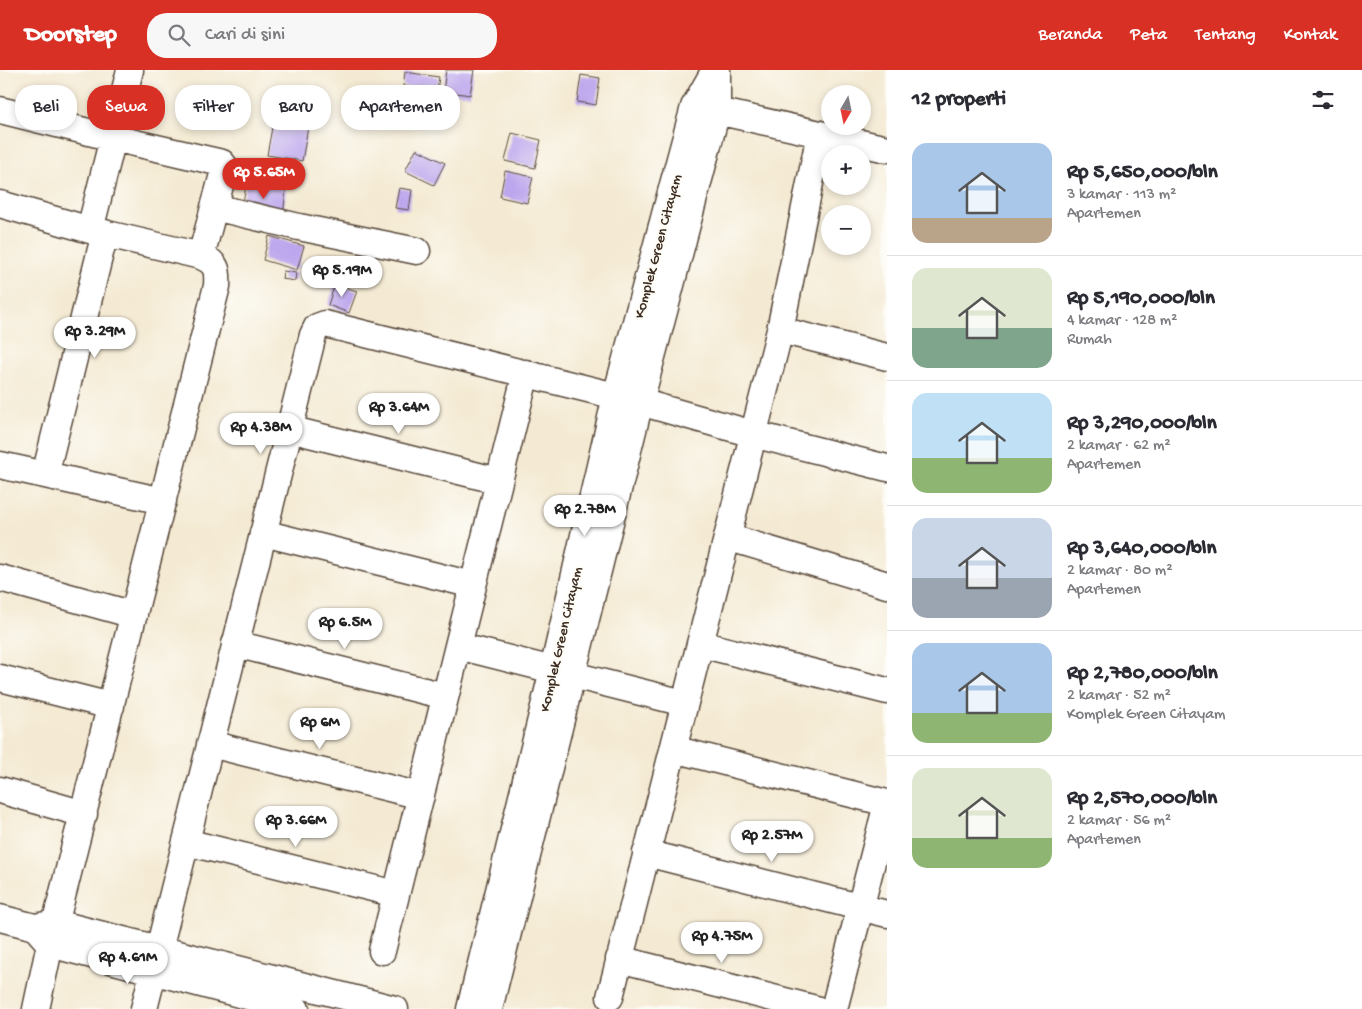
<!DOCTYPE html>
<html lang="id">
<meta charset="utf-8">
<style>
body{margin:0;font-family:"Gochi Hand",sans-serif;background:#f7f7f7;color:#2b2b33;height:100vh;display:flex;flex-direction:column;font-size:19px;white-space:nowrap}
*{box-sizing:border-box;margin:0}
p{font-size:16px;color:#7c7c81}
.icon{flex:none;width:28px;height:28px;fill:none;stroke:currentColor;stroke-width:2;stroke-linecap:round;stroke-linejoin:round}
.map{position:relative;flex:1;overflow:hidden}
.sheet{display:flex;flex-direction:column;background:#fff;width:475px}
.sheet>*{flex:none}
.guide{position:absolute;left:15px;top:15px;width:475px;height:45px;display:flex;gap:10px}
.needle{width:32px;rotate:189deg}
.tools{position:absolute;left:821px;top:15px;display:grid;gap:10px}
.tools a{display:grid;place-items:center;width:50px;height:50px;border-radius:50%;background:#fff;box-shadow:0 2px 8px #0003;font-size:25px}
.price{position:absolute;translate:-50% -42px;padding:0 11px;border-radius:18px;background:#fff;color:#222;font-size:16px;line-height:32px;filter:drop-shadow(0 1px 2px #0008)}
.price::after{content:'';position:absolute;left:50%;top:30px;width:15px;height:11px;margin-left:-8px;background:inherit;clip-path:polygon(0 0,100% 0,50% 100%)}
.price.current{background:#d93025;color:#fff}
ul{padding:0;list-style:none}
li{display:flex;align-items:center;gap:15px;height:125px;padding:0 25px}
li+li{border-top:1px solid #e1e1e2}
li span{display:grid;place-items:center;flex:none;width:140px;height:100px;border-radius:15px;color:#555}
li>.icon{margin-inline-start:auto}
span .icon{width:60px;height:60px;fill:#fffc;stroke-width:1}
li b{font-size:21px}
h2{display:flex;justify-content:space-between;align-items:center;height:60px;padding:0 25px;font-size:21px}
.tag{padding:0 18px;border-radius:20px;background:#fff;box-shadow:0 2px 8px #0003;font-size:18px;line-height:45px}
.tag.current{background:#d93025;color:#fff}
header{display:flex;align-items:center;gap:30px;box-sizing:border-box;height:70px;padding:0 25px;background:#d93025;color:#fff}
header strong{font-size:24px}
nav{display:flex;gap:28px;margin-inline-start:auto;font-size:18px}
.search{width:350px;height:45px;background:#f7f7f7;display:flex;align-items:center;gap:12px;box-sizing:border-box;padding:0 18px;border-radius:20px;color:#7c7c81;font-size:19px}
main{display:flex;flex:1;min-height:0}
.map>svg:first-child{display:block}
.building{fill:#bca6ed}
.lines{fill:none;stroke-linecap:round;stroke-linejoin:round}
.minor-casing{stroke:#574739;stroke-width:29}
.minor{stroke:#fff;stroke-width:26}
.labels{text-anchor:middle;stroke-width:4.5;stroke-linejoin:round;paint-order:stroke}
.street-label{font-size:15px;fill:#3b2a1e;stroke:#fdfcf7}
</style>
<header>
<strong>Doorstep</strong>
<div class="search"><svg class="icon" aria-label="search" viewBox="0 0 24 24"><circle cx="10" cy="10" r="6"/><path d="M15 15l6 6"/></svg>Cari di sini</div>
<nav><a>Beranda</a><a>Peta</a><a>Tentang</a><a>Kontak</a></nav>
</header>
<main>
<div class="map">
<svg width="887" height="939" viewBox="0 0 887 939">
<rect width="100%" height="100%" fill="#fdfcf7"/>
<filter id="ink" filterUnits="userSpaceOnUse"><feTurbulence type="fractalNoise" baseFrequency=".02" numOctaves="2"/><feDisplacementMap in="SourceGraphic" scale="10" xChannelSelector="R" yChannelSelector="G"/><feConvolveMatrix kernelMatrix="1 2 1 2 8 2 1 2 1" color-interpolation-filters="sRGB"/></filter>
<filter id="wash" filterUnits="userSpaceOnUse"><feTurbulence type="fractalNoise" baseFrequency=".0096" numOctaves="4" result="noise"/><feDisplacementMap in="SourceGraphic" scale="20" xChannelSelector="R" yChannelSelector="G"/><feGaussianBlur stdDeviation="1.12" result="paint"/><feColorMatrix in="noise" values="0 0 0 0 0 0 0 0 0 0 0 0 0 0 0 0 0 1.4 0 .05"/><feComposite in="paint" operator="in"/></filter>
<g filter="url(#wash)">
<rect width="100%" height="100%" fill="#f4ead3"/>
<g id="blocks">
<path class="building" d="M446,0H474L470,25L443,21Z
M405,2L439,7L437,21L403,16Z
M581,5L600,8L596,35L577,32Z
M273,52L308,57L302,91L267,85Z
M512,63L541,70L535,98L505,91Z
M416,79L445,93L434,115L405,101Z
M505,101L533,107L527,133L500,127Z
M246,114L286,119L283,147L242,141Z
M399,118L412,120L409,140L395,138Z
M269,166L304,176L297,200L263,190Z
M283,201L296,203L295,211L282,209Z
M335,214L357,221L349,243L328,235Z"/>
</g>
</g>
<g filter="url(#ink)">
<use href="#blocks" fill-opacity="0" stroke="#574739" stroke-width="1"/>
<g class="lines">
<defs>
<path id="minor" d="M0,40L113,68L222,93L225,97L201,186
M717,41L887,79
M0,134L90,160L201,186C217,193 218,200 217,216L50,874L36,939
M214,137L299,157L417,181
M90,160L130,0
M780,260L887,287
M289,359L499,411
M0,395L163,431
M45,405L105,163
M263,463L473,515
M727,467L887,515
M0,508L134,545
M235,574L445,626
M700,574L887,621
M458,576L684,633
M0,608L111,636
M210,674L421,726
M673,679L887,733
M0,720L84,744
M186,772L396,824
M646,783L887,844
M0,848L35,857
M382,881L526,303
M619,889L816,939
M610,927L780,260L820,64
M144,939L313,265L317,257L325,254L640,332L753,364L887,398
M296,939L50,874L35,857L56,853L395,939
M470,939L553,600L616,326L694,37L715,0
M489,939L640,332L717,41V0
M834,939L887,734"/>
</defs>
<use href="#minor" class="minor-casing"/>
<use href="#minor" class="minor"/>
</g>
</g>
<g class="labels">
<g class="street-label">
<text transform="translate(657 176) rotate(-75)" y="5">Komplek Green Citayam</text>
<text transform="translate(560 569) rotate(-77)" y="5">Komplek Green Citayam</text>
</g>
</g>
</svg>
<div class="tools">
<a><svg class="needle" viewBox="-14 -14 28 28"><path d="M0-13l5 13h-10z" fill="#e53935"/><path d="M0 13l5-13h-10z" fill="#7c7c81"/></svg></a>
<a>+</a>
<a>−</a>
</div>
<b class="price current" style="left:264px;top:130px">Rp 5.65M</b>
<b class="price" style="left:342px;top:228px">Rp 5.19M</b>
<b class="price" style="left:95px;top:289px">Rp 3.29M</b>
<b class="price" style="left:399px;top:365px">Rp 3.64M</b>
<b class="price" style="left:261px;top:385px">Rp 4.38M</b>
<b class="price" style="left:585px;top:467px">Rp 2.78M</b>
<b class="price" style="left:345px;top:580px">Rp 6.5M</b>
<b class="price" style="left:320px;top:680px">Rp 6M</b>
<b class="price" style="left:296px;top:778px">Rp 3.66M</b>
<b class="price" style="left:772px;top:793px">Rp 2.57M</b>
<b class="price" style="left:722px;top:894px">Rp 4.75M</b>
<b class="price" style="left:128px;top:915px">Rp 4.61M</b>
<div class="guide">
<a class="tag">Beli</a>
<a class="tag current">Sewa</a>
<a class="tag">Filter</a>
<a class="tag">Baru</a>
<a class="tag">Apartemen</a>
</div>
</div>
<section class="sheet">
<h2>12 properti<svg class="icon" aria-label="filters" viewBox="0 0 24 24"><path d="M4 7h16M4 17h16"/><circle cx="9" cy="7" r="2"/><circle cx="15" cy="17" r="2"/></svg></h2>
<ul>
<li><span style="background:linear-gradient(#a9c7e8 75%,#b9a48a 0)"><svg class="icon" aria-label="home" viewBox="0 0 24 24"><path d="M3 11l9-7 9 7M6 9v11h12V9"/></svg></span><div><b>Rp 5,650,000/bln</b><p>3 kamar · 113 m²</p><p>Apartemen</p></div></li>
<li><span style="background:linear-gradient(#dfe7d0 60%,#7fa58c 0)"><svg class="icon" aria-label="home" viewBox="0 0 24 24"><path d="M3 11l9-7 9 7M6 9v11h12V9"/></svg></span><div><b>Rp 5,190,000/bln</b><p>4 kamar · 128 m²</p><p>Rumah</p></div></li>
<li><span style="background:linear-gradient(#bfe0f5 65%,#8fb573 0)"><svg class="icon" aria-label="home" viewBox="0 0 24 24"><path d="M3 11l9-7 9 7M6 9v11h12V9"/></svg></span><div><b>Rp 3,290,000/bln</b><p>2 kamar · 62 m²</p><p>Apartemen</p></div></li>
<li><span style="background:linear-gradient(#c9d6e8 60%,#9aa5b1 0)"><svg class="icon" aria-label="home" viewBox="0 0 24 24"><path d="M3 11l9-7 9 7M6 9v11h12V9"/></svg></span><div><b>Rp 3,640,000/bln</b><p>2 kamar · 80 m²</p><p>Apartemen</p></div></li>
<li><span style="background:linear-gradient(#a9c7e8 70%,#8fb573 0)"><svg class="icon" aria-label="home" viewBox="0 0 24 24"><path d="M3 11l9-7 9 7M6 9v11h12V9"/></svg></span><div><b>Rp 2,780,000/bln</b><p>2 kamar · 52 m²</p><p>Komplek Green Citayam</p></div></li>
<li><span style="background:linear-gradient(#dfe7d0 70%,#8fb573 0)"><svg class="icon" aria-label="home" viewBox="0 0 24 24"><path d="M3 11l9-7 9 7M6 9v11h12V9"/></svg></span><div><b>Rp 2,570,000/bln</b><p>2 kamar · 56 m²</p><p>Apartemen</p></div></li>
</ul>
</section>
</main>
